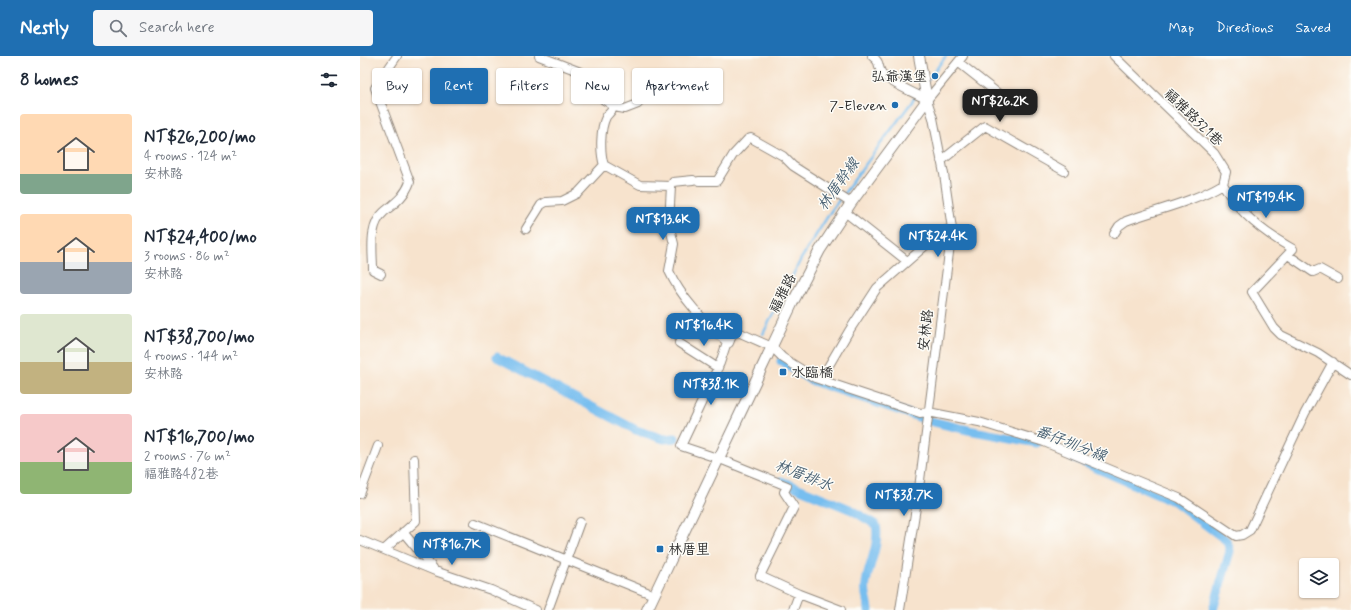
<!DOCTYPE html>
<meta charset="utf-8">
<style>
body{margin:0;font-family:Mynerve,"LXGW WenKai TC",sans-serif;background:#f6f6f7;color:#1f2937;height:100vh;display:flex;flex-direction:column;font-size:15px;white-space:nowrap}
*{box-sizing:border-box;margin:0}
p{font-size:13px;color:#747a83}
.icon{flex:none;width:22px;height:22px;fill:none;stroke:currentColor;stroke-width:2;stroke-linecap:round;stroke-linejoin:round}
.map{position:relative;flex:1;overflow:hidden}
.drawer{display:flex;flex-direction:column;background:#fff;width:360px}
.drawer>*{flex:none}
.banner{position:absolute;left:12px;top:12px;width:380px;height:36px;display:flex;gap:8px}
.controls{position:absolute;left:939px;top:502px;display:grid;gap:8px}
.controls a{display:grid;place-items:center;width:40px;height:40px;border-radius:4px;background:#fff;box-shadow:0 1px 3px #0004;font-size:20px}
.price{position:absolute;translate:-50% -34px;padding:0 9px;border-radius:8px;background:#1f6fb2;color:#fff;font-size:13px;line-height:26px;filter:drop-shadow(0 1px 2px #0008)}
.price::after{content:'';position:absolute;left:50%;top:24px;width:12px;height:9px;margin-left:-6px;background:inherit;clip-path:polygon(0 0,100% 0,50% 100%)}
.price.selected{background:#222;color:#fff}
ul{padding:0;list-style:none}
li{display:flex;align-items:center;gap:12px;height:100px;padding:0 20px}
li span{display:grid;place-items:center;flex:none;width:112px;height:80px;border-radius:4px;color:#555}
li>.icon{margin-inline-start:auto}
span .icon{width:48px;height:48px;fill:#fffc;stroke-width:1}
li b{font-size:17px}
h2{display:flex;justify-content:space-between;align-items:center;height:48px;padding:0 20px;font-size:17px}
.pill{padding:0 14px;border-radius:4px;background:#fff;box-shadow:0 1px 3px #0004;font-size:14px;line-height:36px}
.pill.selected{background:#1f6fb2;color:#fff}
header{display:flex;align-items:center;gap:24px;box-sizing:border-box;height:56px;padding:0 20px;background:#1f6fb2;color:#fff}
header strong{font-size:19px}
nav{display:flex;gap:22px;margin-inline-start:auto;font-size:14px}
.search{width:280px;height:36px;background:#f6f6f7;display:flex;align-items:center;gap:10px;box-sizing:border-box;padding:0 14px;border-radius:4px;color:#747a83;font-size:15px}
main{display:flex;flex:1;min-height:0}
.map>svg:first-child{display:block}
.lines{fill:none;stroke-linecap:round;stroke-linejoin:round}
.stream{stroke:#77beef;stroke-width:2.5}
.canal{stroke:#77beef;stroke-width:9}
.minor-casing{stroke:#91877c;stroke-width:10}
.major-casing{stroke:#91877c;stroke-width:12}
.minor{stroke:#fff;stroke-width:8}
.major{stroke:#fff;stroke-width:10}
.poi-dot{fill:#1f6fb2;stroke:#fdfcf7;stroke-width:1.5}
.labels{text-anchor:middle;stroke-width:3;stroke-linejoin:round;paint-order:stroke}
.poi-label{font-size:14px;fill:#2b2b2b;stroke:#fdfcf7;text-anchor:end}
.street-label{font-size:14px;fill:#2b2b2b;stroke:#fdfcf7}
.water-label{font-size:15px;font-style:italic;fill:#465e70;stroke:#fdfcf7}
</style>
<header>
<strong>Nestly</strong>
<div class="search"><svg class="icon" aria-label="search" viewBox="0 0 24 24"><circle cx="10" cy="10" r="6"/><path d="M15 15l6 6"/></svg>Search here</div>
<nav><a>Map</a><a>Directions</a><a>Saved</a></nav>
</header>
<main>
<section class="drawer">
<h2>8 homes<svg class="icon" aria-label="filters" viewBox="0 0 24 24"><path d="M4 7h16M4 17h16"/><circle cx="9" cy="7" r="2"/><circle cx="15" cy="17" r="2"/></svg></h2>
<ul>
<li><span style="background:linear-gradient(#ffd9b3 75%,#7fa58c 0)"><svg class="icon" aria-label="home" viewBox="0 0 24 24"><path d="M3 11l9-7 9 7M6 9v11h12V9"/></svg></span><div><b>NT$26,200/mo</b><p>4 rooms · 124 m²</p><p>安林路</p></div></li>
<li><span style="background:linear-gradient(#ffd9b3 60%,#9aa5b1 0)"><svg class="icon" aria-label="home" viewBox="0 0 24 24"><path d="M3 11l9-7 9 7M6 9v11h12V9"/></svg></span><div><b>NT$24,400/mo</b><p>3 rooms · 86 m²</p><p>安林路</p></div></li>
<li><span style="background:linear-gradient(#dfe7d0 60%,#c2b280 0)"><svg class="icon" aria-label="home" viewBox="0 0 24 24"><path d="M3 11l9-7 9 7M6 9v11h12V9"/></svg></span><div><b>NT$38,700/mo</b><p>4 rooms · 144 m²</p><p>安林路</p></div></li>
<li><span style="background:linear-gradient(#f6c9c9 60%,#8fb573 0)"><svg class="icon" aria-label="home" viewBox="0 0 24 24"><path d="M3 11l9-7 9 7M6 9v11h12V9"/></svg></span><div><b>NT$16,700/mo</b><p>2 rooms · 76 m²</p><p>福雅路482巷</p></div></li>
</ul>
</section>
<div class="map">
<svg width="991" height="554" viewBox="0 0 991 554">
<rect width="100%" height="100%" fill="#fdfcf7"/>
<filter id="ink" filterUnits="userSpaceOnUse"><feTurbulence type="fractalNoise" baseFrequency=".025" numOctaves="2"/><feDisplacementMap in="SourceGraphic" scale="8" xChannelSelector="R" yChannelSelector="G"/><feConvolveMatrix kernelMatrix="1 2 1 2 8 2 1 2 1" color-interpolation-filters="sRGB"/></filter>
<filter id="wash" filterUnits="userSpaceOnUse"><feTurbulence type="fractalNoise" baseFrequency=".012" numOctaves="4" result="noise"/><feDisplacementMap in="SourceGraphic" scale="16" xChannelSelector="R" yChannelSelector="G"/><feGaussianBlur stdDeviation="0.9" result="paint"/><feColorMatrix in="noise" values="0 0 0 0 0 0 0 0 0 0 0 0 0 0 0 0 0 1.4 0 .05"/><feComposite in="paint" operator="in"/></filter>
<g filter="url(#wash)">
<rect width="100%" height="100%" fill="#f7e3cd"/>
<g class="lines">
<path class="stream" d="M567,25L586,0
M403,278L441,203L471,155L562,32"/>
<path class="canal" d="M137,301L276,374L304,383L315,382
M421,305L450,324L570,365L608,374L677,387
M713,402L800,440L814,445L867,485L870,495L853,554
M421,425L492,454L516,469C520,488 509,508 506,527C504,540 508,542 509,554"/>
</g>
</g>
<g filter="url(#ink)">
<g class="lines">
<defs>
<path id="minor" d="M179,0L236,22L241,28L244,44L254,50V51L265,53L278,48
M512,0C521,7 517,8 521,16C528,27 556,37 567,44
M754,0L854,97L866,116L863,128C878,157 906,178 933,193L892,236L914,272L921,279L958,297L991,319
M598,6L645,43
M567,44L603,0
M254,51C252,55 248,58 246,61C240,73 240,97 244,109L280,129L311,130L309,168L314,188L309,215C320,240 346,268 367,286L369,287L373,277L378,276L412,291L423,302L455,322L560,357L568,356L619,366L684,386L819,442L876,480L882,479L890,474L945,357L973,306
M581,105L625,70L704,115
M339,125H357L373,99L388,83L391,82L423,100L433,110L491,147
M311,130L313,126L333,124
M485,156L547,205
M166,173L181,149L186,146L202,145L218,137L244,109
M754,178L759,170L766,165C799,153 833,146 863,128
M928,199L953,216L960,213L978,223
M21,218L13,214C13,195 8,170 24,156C35,147 45,140 50,126L15,32L37,0
M367,286L360,307L321,390L360,403L427,430L424,436L434,451L400,520L439,538L481,554
M319,287L358,312
M462,324L465,316L489,275L517,232L565,190L587,174L592,173
M0,438L18,390
M115,467L294,539
M43,476L73,512
M0,484L75,515L131,534L176,554
M25,493L56,465L54,403
M188,554L220,466
M433,554L439,538
M540,554L559,432L592,173L584,118L573,62L567,44"/>
<path id="major" d="M287,554L433,246L460,194L491,147L567,44L559,0"/>
</defs>
<use href="#minor" class="minor-casing"/>
<use href="#major" class="major-casing"/>
<use href="#minor" class="minor"/>
<use href="#major" class="major"/>
</g>
</g>
<g class="poi-dot">
<circle cx="575" cy="20" r="4"/>
<circle cx="535" cy="49" r="4"/>
<rect x="419" y="312" width="8" height="8" rx="2"/>
<rect x="296" y="489" width="8" height="8" rx="2"/>
</g>
<g class="labels">
<g class="poi-label">
<text x="567" y="25">弘爺漢堡</text>
<text x="527" y="54">7-Eleven</text>
<text x="431" y="321" text-anchor="start">水臨橋</text>
<text x="308" y="498" text-anchor="start">林厝里</text>
</g>
<g class="street-label">
<text transform="translate(834 61) rotate(44)" y="5">福雅路321巷</text>
<text transform="translate(422 237) rotate(-63)" y="5">福雅路</text>
<text transform="translate(565 274) rotate(-83)" y="5">安林路</text>
</g>
<g class="water-label">
<text transform="translate(478 128) rotate(-54)" y="5">林厝幹線</text>
<text transform="translate(711 387) rotate(21)" y="5">番仔圳分線</text>
<text transform="translate(444 419) rotate(22)" y="5">林厝排水</text>
</g>
</g>
</svg>
<div class="controls">
<a><svg class="icon" aria-label="layers" viewBox="0 0 24 24"><path d="M12 4l9 5-9 5-9-5zM3 14l9 5 9-5"/></svg></a>
</div>
<b class="price selected" style="left:640px;top:67px">NT$26.2K</b>
<b class="price" style="left:906px;top:163px">NT$19.4K</b>
<b class="price" style="left:303px;top:185px">NT$13.6K</b>
<b class="price" style="left:578px;top:202px">NT$24.4K</b>
<b class="price" style="left:344px;top:291px">NT$16.4K</b>
<b class="price" style="left:351px;top:350px">NT$38.1K</b>
<b class="price" style="left:544px;top:461px">NT$38.7K</b>
<b class="price" style="left:92px;top:510px">NT$16.7K</b>
<div class="banner">
<a class="pill">Buy</a>
<a class="pill selected">Rent</a>
<a class="pill">Filters</a>
<a class="pill">New</a>
<a class="pill">Apartment</a>
</div>
</div>
</main>
